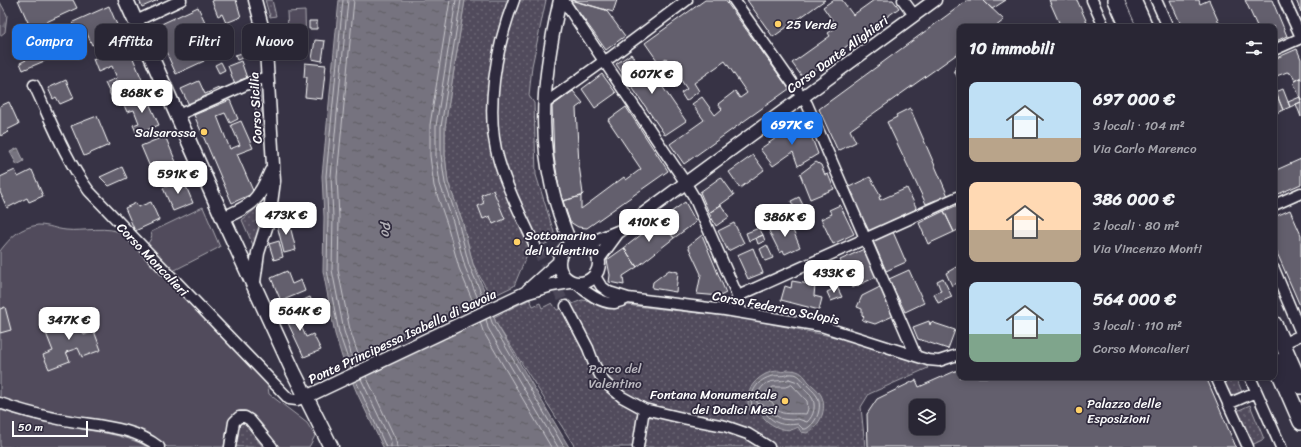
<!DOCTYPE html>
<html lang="it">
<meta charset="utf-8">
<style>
body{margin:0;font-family:Sriracha,sans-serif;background:#312e3c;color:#f1f3f6;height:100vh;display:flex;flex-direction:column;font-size:15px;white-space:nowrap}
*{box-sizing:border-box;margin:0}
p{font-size:13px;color:#a5a5ac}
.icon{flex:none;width:22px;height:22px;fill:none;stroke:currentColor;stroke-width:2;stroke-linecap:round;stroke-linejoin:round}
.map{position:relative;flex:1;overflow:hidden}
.panel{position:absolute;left:957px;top:24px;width:320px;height:356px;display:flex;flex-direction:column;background:#292634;border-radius:8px;box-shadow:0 2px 10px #0003,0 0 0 1px #45434f}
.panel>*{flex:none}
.top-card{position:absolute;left:12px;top:24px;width:380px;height:36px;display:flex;gap:8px}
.buttons{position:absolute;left:909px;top:399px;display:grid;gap:8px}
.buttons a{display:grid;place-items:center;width:36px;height:36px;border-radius:8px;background:#292634;box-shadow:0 2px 10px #0003,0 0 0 1px #45434f;font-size:20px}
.scale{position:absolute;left:12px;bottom:10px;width:76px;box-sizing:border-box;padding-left:4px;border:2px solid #fff;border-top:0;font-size:11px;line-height:14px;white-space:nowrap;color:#fff;-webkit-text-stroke:3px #2f2a3d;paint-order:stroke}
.price{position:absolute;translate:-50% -34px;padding:0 9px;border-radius:8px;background:#fff;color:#222;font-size:13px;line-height:26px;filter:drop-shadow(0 1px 2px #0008)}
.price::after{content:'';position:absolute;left:50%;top:24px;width:12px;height:9px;margin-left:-6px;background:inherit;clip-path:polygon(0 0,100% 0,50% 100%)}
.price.on{background:#1a73e8;color:#fff}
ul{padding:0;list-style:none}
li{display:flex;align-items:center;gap:12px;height:100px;padding:0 12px}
li span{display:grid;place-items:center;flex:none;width:112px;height:80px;border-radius:8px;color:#555}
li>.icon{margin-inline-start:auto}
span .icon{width:48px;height:48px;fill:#fffc;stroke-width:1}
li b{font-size:17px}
h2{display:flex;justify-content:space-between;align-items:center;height:48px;padding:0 12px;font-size:17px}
.pill{padding:0 14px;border-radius:8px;background:#292634;box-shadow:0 2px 10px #0003,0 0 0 1px #45434f;font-size:14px;line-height:36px}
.pill.on{background:#1a73e8;color:#fff}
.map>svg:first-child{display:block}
.grass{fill:url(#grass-dots);stroke:#a8a6ae}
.forest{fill:url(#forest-firs);stroke:#a8a6ae}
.garden{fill:#514c5c;stroke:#a8a6ae}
.water{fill:url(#water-ripples);stroke:#adabb2}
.pier{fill:#373345}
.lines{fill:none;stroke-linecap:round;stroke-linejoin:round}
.shore{stroke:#c8c7cc;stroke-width:1}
.building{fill:#635f6d;stroke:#fff;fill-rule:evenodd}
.minor-tunnel{stroke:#4b4758;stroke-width:10;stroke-dasharray:10 5;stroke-linecap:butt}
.minor-casing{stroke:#fff;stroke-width:13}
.tertiary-casing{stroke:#fff;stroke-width:15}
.secondary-casing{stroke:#fff;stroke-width:17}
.primary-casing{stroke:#fff;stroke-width:18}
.minor{stroke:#2f2a3d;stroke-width:10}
.tertiary{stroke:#2f2a3d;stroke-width:12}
.secondary{stroke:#2f2a3d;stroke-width:14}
.primary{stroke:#2f2a3d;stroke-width:15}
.poi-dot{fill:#ffd166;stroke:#2f2a3d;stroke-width:1.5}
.labels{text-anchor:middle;stroke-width:3.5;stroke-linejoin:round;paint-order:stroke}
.poi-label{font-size:13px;fill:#fff;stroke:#2f2a3d;text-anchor:start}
.street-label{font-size:13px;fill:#fff;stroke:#2f2a3d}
.park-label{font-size:13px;fill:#b9b7be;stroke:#2f2a3d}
.water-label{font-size:14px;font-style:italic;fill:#b4b2b9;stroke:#2f2a3d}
</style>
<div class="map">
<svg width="1301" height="447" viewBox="0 0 1301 447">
<defs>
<pattern id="grass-dots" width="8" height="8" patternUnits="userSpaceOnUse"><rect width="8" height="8" fill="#514c5c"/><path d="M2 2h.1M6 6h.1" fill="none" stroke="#6b6774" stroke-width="1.8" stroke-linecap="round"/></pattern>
<pattern id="forest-firs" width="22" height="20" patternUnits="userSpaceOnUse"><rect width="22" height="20" fill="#514c5c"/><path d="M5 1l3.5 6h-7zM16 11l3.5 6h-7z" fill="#6b6774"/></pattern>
<pattern id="water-ripples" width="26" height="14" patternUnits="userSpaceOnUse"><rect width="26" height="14" fill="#76737f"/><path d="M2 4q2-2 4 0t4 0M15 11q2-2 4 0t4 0" fill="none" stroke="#5f5e63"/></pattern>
</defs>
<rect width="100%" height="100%" fill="#373345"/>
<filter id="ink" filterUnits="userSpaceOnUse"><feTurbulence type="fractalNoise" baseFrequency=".025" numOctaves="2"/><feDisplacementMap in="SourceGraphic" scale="8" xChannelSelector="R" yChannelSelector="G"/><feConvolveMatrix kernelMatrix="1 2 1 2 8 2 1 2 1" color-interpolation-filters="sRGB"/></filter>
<g filter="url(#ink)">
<path class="grass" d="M265,0H272L276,16L270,17Z
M465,0H546L532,66L529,96L534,103L536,175L556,239L528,252L514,286L491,297L473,264L462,220L448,182L445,155V127Z
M280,37L282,58L275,59L274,39Z
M257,86L259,87L264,134L262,136L263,139L257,138L255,91Z
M264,204L265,207L256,247L253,245L242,220L260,205Z
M530,299L533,306L540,303L542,308L552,303L557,310L582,300L743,318L845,339L922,360L928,368L869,394L861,407L865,447H575L496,323L494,317Z
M1222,377H1236L1242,392L1231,396Z
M1250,405L1264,439L1252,445L1237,411Z
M241,423H244L247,426L263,447H236L239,426Z"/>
<path class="forest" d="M0,2L7,15L5,32L0,36Z"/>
<path class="garden" d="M305,11L306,50L289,51L287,12Z
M203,207L220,247L173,271L147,245C150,240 153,237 151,232Z
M38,225C50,225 55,229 66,230C82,232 110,225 123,234L266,383L268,387L269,394L307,423L315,436L309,447H280C270,438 264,424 254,416C231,397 226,432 224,447H167L158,440L144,432L66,414L43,411L0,398V251C11,237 19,228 38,225Z
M0,410C21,416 43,423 65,426C94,432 122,433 148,447H0Z"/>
<path class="water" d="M339,0H465L445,127V155L448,182L462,220L473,264L488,299L496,323L569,447H383L357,393L342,357L335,334L323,271L324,217L322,176Z
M18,148L24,161L17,165L10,152Z
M787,370C798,370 802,372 808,381C812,386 818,389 821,395C828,409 820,426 807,433L801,432L798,427C787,435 765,424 761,413C744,422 746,391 754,383C760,376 769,371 779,371C783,372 783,372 787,370Z"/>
<path class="pier" d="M490,298L495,314L351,383L344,367Z"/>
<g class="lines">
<path class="shore" d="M343,0L326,176L328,217L327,270L339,333L351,368
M348,0L331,176L333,217L332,270L344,331L355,366
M354,0L337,177L339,217L338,270L350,330L361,363
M450,0L430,125V156L434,186L447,224L459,268L476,309
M456,0L436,126V156L440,184L453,222L465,267L481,306
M461,0L441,127V155L445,183L458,221L469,265L486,304
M490,317L493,325L564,447
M486,319L488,328L558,447
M480,322L483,331L551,447
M788,374C800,373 799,377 806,384C809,388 814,391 817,396C823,407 817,423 806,429H803L798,424C782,426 773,424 763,410L760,409L756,410L752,407C749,393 757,379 773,376C778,375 783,377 788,374Z
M366,376L396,440L397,447
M361,379L391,442V447
M789,379L798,382C802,388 807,391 811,396C817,404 814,416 807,422L798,419L792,420L782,419L771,413L766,406L757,403C756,391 764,381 776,381C781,380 784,382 789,379Z
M356,381L386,447
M792,385L807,401L808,409L806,414C798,413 786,415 780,412C776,410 775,406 772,402C769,400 766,399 763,398L764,394L773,387H785Z"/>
</g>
<path class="building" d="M18,0H73L77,8L31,29Z
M139,0H158L142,7Z
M215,0H236L241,17L226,23L222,14L218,16L212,1Z
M570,0L606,10L625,36L606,50Z
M572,0H617L613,12Z
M705,0H725L789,89L684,164L670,144L704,120L692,104L702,97L715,115L722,109L718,104L735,91L740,98L747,93L725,61L694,83L699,91L686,101L681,93L687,89L666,58L659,63L645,43Z
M747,0H825L773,37Z
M833,0H842L853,15L874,0H893L899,8L803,78L792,63L830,36L828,33L837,27L823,7Z
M968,0H983L1004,20L995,27H960V52L850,130L856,142L838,151L819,109Z
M983,0H1006L992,9Z
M1049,0H1077L1089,27H1061Z
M1170,0H1199L1200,4L1209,0L1221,27H1182Z
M1245,0H1272L1287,36L1274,42V27H1255L1257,26Z
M1296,0H1301V12Z
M109,6L120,32L92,45L86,31L78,34L73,22Z
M198,7L205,22L182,32L190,49L212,39L216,49L201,56L204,61L176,74L155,27Z
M309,21H317V29H309Z
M315,40L325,41L322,61L312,59Z
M41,41L49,59L23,70L20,63L26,60L21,50Z
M127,44L143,82L111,96L105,83L117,78L112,66L98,72L93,59Z
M1297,49L1301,59V78L1295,81L1292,74L1287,72L1274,77V59Z
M246,52L248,56L237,60L235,55Z
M631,54L645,74L651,70L686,121L665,135L616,64Z
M241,61L247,78L240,80L241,83L235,85L228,66Z
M221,62L225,70L219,73L215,65Z
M305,63L326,65L322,99L305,97L307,77H304Z
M960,64V83L954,70L956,69L955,67Z
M602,74L616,93L595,108L582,89Z
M1301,78V100L1294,84L1295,81Z
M66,80L74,98L60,104L56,97L53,99L48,88Z
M199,81L205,94L221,87L223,91L190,107L181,89Z
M1283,89L1290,107L1283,110L1276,92Z
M573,91L583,103L576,108L579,165L583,194L581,196L563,201L560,193L554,157L552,106Z
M145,94L159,125L137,134L133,125L139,123L134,110L127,112L123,103Z
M1300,97L1301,102L1290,107L1288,102Z
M1278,98L1283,110L1274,114V100Z
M230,100L238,119L230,123L225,113L217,116L230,149L240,145L231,125L241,121L253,148L237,154L254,193L232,203L194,115Z
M9,102L19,124L7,130L9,132L0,136V106Z
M1301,102V117L1296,104Z
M626,107L668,171L587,228L578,227L570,222L563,201L581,196V209L624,177L626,180L641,169L608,120Z
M910,108L948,196L936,201V200L926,204L887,122L897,117L896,115Z
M97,116L109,145L84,156L71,126Z
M798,123L807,125L818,154L798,166L793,152L773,166L760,149Z
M165,136L179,169L155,179L141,146Z
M753,155L764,170L740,188L729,172Z
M1301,159V184L1274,196V171Z
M816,162L821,165L825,175L828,174L834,189L810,199L800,174Z
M122,167L127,178L109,186L100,177Z
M15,170L18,177L32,170L43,196L29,202L27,198L7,208L0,192V177Z
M721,177L734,195L709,213L700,192Z
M870,177L881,196L879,197L880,200L907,188L916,207L915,210L869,231L865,223L864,224L852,197L854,196L849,187Z
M183,179L193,203L173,211L163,188Z
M493,190L505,219L493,224L490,216L483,219L478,206L484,203L481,195Z
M799,197L804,207L796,211L791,201Z
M151,202L159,220L135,231L125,208L136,203L138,207Z
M685,202L696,222L674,238L660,220Z
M960,204V229L954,232L944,211Z
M721,205L729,217L716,226L709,213Z
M840,205L854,234L833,244L821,219L832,214L829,210Z
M1290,210L1301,235V308L1274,246V217Z
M944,211L954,232L928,244L919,223Z
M288,218L296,250L284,253L276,221Z
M660,220L674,238L637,267L624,248Z
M789,221L800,247L785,254L783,251L780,253L769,231Z
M734,223L744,243L728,251L718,231Z
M759,228L763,235L749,241L746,233Z
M893,232L906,262L886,271L873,241Z
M702,235L726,293L720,296L697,294L701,274L688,246Z
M763,235L765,241L758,244L756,238Z
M279,241L283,257L274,260L269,244Z
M767,245L773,258L765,261L760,249Z
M624,248L637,267L623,276L624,285L609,282L610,275L607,260Z
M753,248L763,273L748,279L737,255Z
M864,249L876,277L852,288L840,260Z
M958,266L960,269V284L958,285L957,283L952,286L946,273Z
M669,270L678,272L676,292L652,288L653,282Z
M909,270L924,303L905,312L889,279Z
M287,271L292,284L301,280L305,291L281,301L271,278Z
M943,278L952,297L938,303L934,294L941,291L937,281Z
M792,281L815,285L814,296L822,298L819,310L781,300L785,286L791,288Z
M837,287L842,297L831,301L827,292Z
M880,287L893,316L875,324L862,320L864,317L862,315V309L857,307L862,296Z
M310,297L318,315L305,321L297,303Z
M290,302L306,337L313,334L321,350L304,357L280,306Z
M5,307L11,330L0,333V309Z
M77,315L84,335L94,331L101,350L82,357L78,348L66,352L70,361L49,369L43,355L53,351L44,328Z
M929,321L930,325L931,322L955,330L948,349L918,339L913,327Z
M960,369V377H1206L1236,447H868L867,414L877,399L916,380L919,387ZM916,406H938V428H916Z"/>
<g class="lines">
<path class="minor-tunnel" d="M537,250L566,306"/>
<defs>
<path id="minor" d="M514,0C496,47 484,112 499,161C508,192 524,221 537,250
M563,0L685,182L694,197L735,290L741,312
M734,0L807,104L916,356
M903,0L914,15
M1092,0L1104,27
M1156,0L1168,27
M1284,0L1301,37
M136,21L181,0
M1274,50L1301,38
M34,85C51,121 65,158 89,191L289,399L297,400L306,397
M544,104L604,61L611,57L687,0
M178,115L252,82L267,77
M1274,205L1301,193
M1274,269L1301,333
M595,276L601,286L609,292L628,298L725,310L821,326L928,360L939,361L960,354
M576,283C585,292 602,304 615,303C619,302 624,300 628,298
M738,296L960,196
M566,306L588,348L594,364L604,382L622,397L644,409L683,418L725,426L748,434L769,447
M1282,344L1301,335
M1216,377L1248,447
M1250,377L1281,447
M0,403C19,410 39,415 59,419C92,426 132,425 159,447
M1228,404L1256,392
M230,447L234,422L239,417H245L250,420L272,447
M638,447L644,409"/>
<path id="tertiary" d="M560,0C540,88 534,160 571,244
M223,218C253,205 258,201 271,171
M559 263a20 20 0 1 1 40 0a20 20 0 1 1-40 0Z
M586,244L593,242L620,231L935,0
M599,258L618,232
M254,282L258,253L269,218L274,181L266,50L263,30L255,0
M528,290L559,262
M306,397L525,293L552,285L570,282"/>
<path id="secondary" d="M126,0L223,218L293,371L331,447"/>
<path id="primary" d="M1116,0L1128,27
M1133,0L1145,27
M1274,324L1301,386
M1274,360L1301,422"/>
</defs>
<use href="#minor" class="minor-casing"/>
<use href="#tertiary" class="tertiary-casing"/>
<use href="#secondary" class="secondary-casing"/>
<use href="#primary" class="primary-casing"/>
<use href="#minor" class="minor"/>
<use href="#tertiary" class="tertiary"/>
<use href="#secondary" class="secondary"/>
<use href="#primary" class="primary"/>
</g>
</g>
<g class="poi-dot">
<circle cx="778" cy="24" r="4"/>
<circle cx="204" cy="132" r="4"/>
<circle cx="517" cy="242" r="4"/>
<circle cx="785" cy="401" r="4"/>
<circle cx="1079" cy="410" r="4"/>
</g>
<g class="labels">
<g class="poi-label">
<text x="786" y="29">25 Verde</text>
<text x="196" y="137" text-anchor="end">Salsarossa</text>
<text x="525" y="240">Sottomarino<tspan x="525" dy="15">del Valentino</tspan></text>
<text x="777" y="399" text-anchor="end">Fontana Monumentale<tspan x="777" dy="15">dei Dodici Mesi</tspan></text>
<text x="1087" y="408">Palazzo delle<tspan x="1087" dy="15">Esposizioni</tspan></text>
</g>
<g class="street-label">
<text transform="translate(837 54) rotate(-36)" y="5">Corso Dante Alighieri</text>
<text transform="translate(255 108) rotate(-93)" y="5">Corso Sicilia</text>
<text transform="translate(153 259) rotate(46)" y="5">Corso Moncalieri</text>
<text transform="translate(776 307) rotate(11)" y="5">Corso Federico Sclopis</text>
<text transform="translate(402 336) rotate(-25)" y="5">Ponte Principessa Isabella di Savoia</text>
</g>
<g class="park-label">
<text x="615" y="373">Parco del<tspan x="615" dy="15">Valentino</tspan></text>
</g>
<g class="water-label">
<text transform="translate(386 228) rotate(82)" y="5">Po</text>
</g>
</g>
</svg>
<div class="buttons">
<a><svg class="icon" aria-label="layers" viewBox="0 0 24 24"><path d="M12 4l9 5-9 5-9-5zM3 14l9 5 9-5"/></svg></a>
</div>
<div class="scale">50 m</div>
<b class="price" style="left:652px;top:95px">607K €</b>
<b class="price" style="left:142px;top:114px">868K €</b>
<b class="price on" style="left:792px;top:146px">697K €</b>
<b class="price" style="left:178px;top:195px">591K €</b>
<b class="price" style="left:286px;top:236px">473K €</b>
<b class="price" style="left:785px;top:238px">386K €</b>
<b class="price" style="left:649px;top:243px">410K €</b>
<b class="price" style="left:834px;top:294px">433K €</b>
<b class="price" style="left:300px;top:332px">564K €</b>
<b class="price" style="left:69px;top:341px">347K €</b>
<div class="top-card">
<a class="pill on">Compra</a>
<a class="pill">Affitta</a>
<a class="pill">Filtri</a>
<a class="pill">Nuovo</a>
</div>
<section class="panel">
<h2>10 immobili<svg class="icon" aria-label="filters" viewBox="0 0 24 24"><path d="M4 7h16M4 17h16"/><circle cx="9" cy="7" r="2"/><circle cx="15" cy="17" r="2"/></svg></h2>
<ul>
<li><span style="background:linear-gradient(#bfe0f5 70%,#b9a48a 0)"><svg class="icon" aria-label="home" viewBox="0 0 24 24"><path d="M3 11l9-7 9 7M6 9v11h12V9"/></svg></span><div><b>697 000 €</b><p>3 locali · 104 m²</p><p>Via Carlo Marenco</p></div></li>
<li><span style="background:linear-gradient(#ffd9b3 60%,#b9a48a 0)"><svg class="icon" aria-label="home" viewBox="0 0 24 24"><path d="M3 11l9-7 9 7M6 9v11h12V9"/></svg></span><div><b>386 000 €</b><p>2 locali · 80 m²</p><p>Via Vincenzo Monti</p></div></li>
<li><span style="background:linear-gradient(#bfe0f5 65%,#7fa58c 0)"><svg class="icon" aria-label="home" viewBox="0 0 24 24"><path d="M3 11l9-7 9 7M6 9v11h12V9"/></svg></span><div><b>564 000 €</b><p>3 locali · 110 m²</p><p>Corso Moncalieri</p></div></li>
</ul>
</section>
</div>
